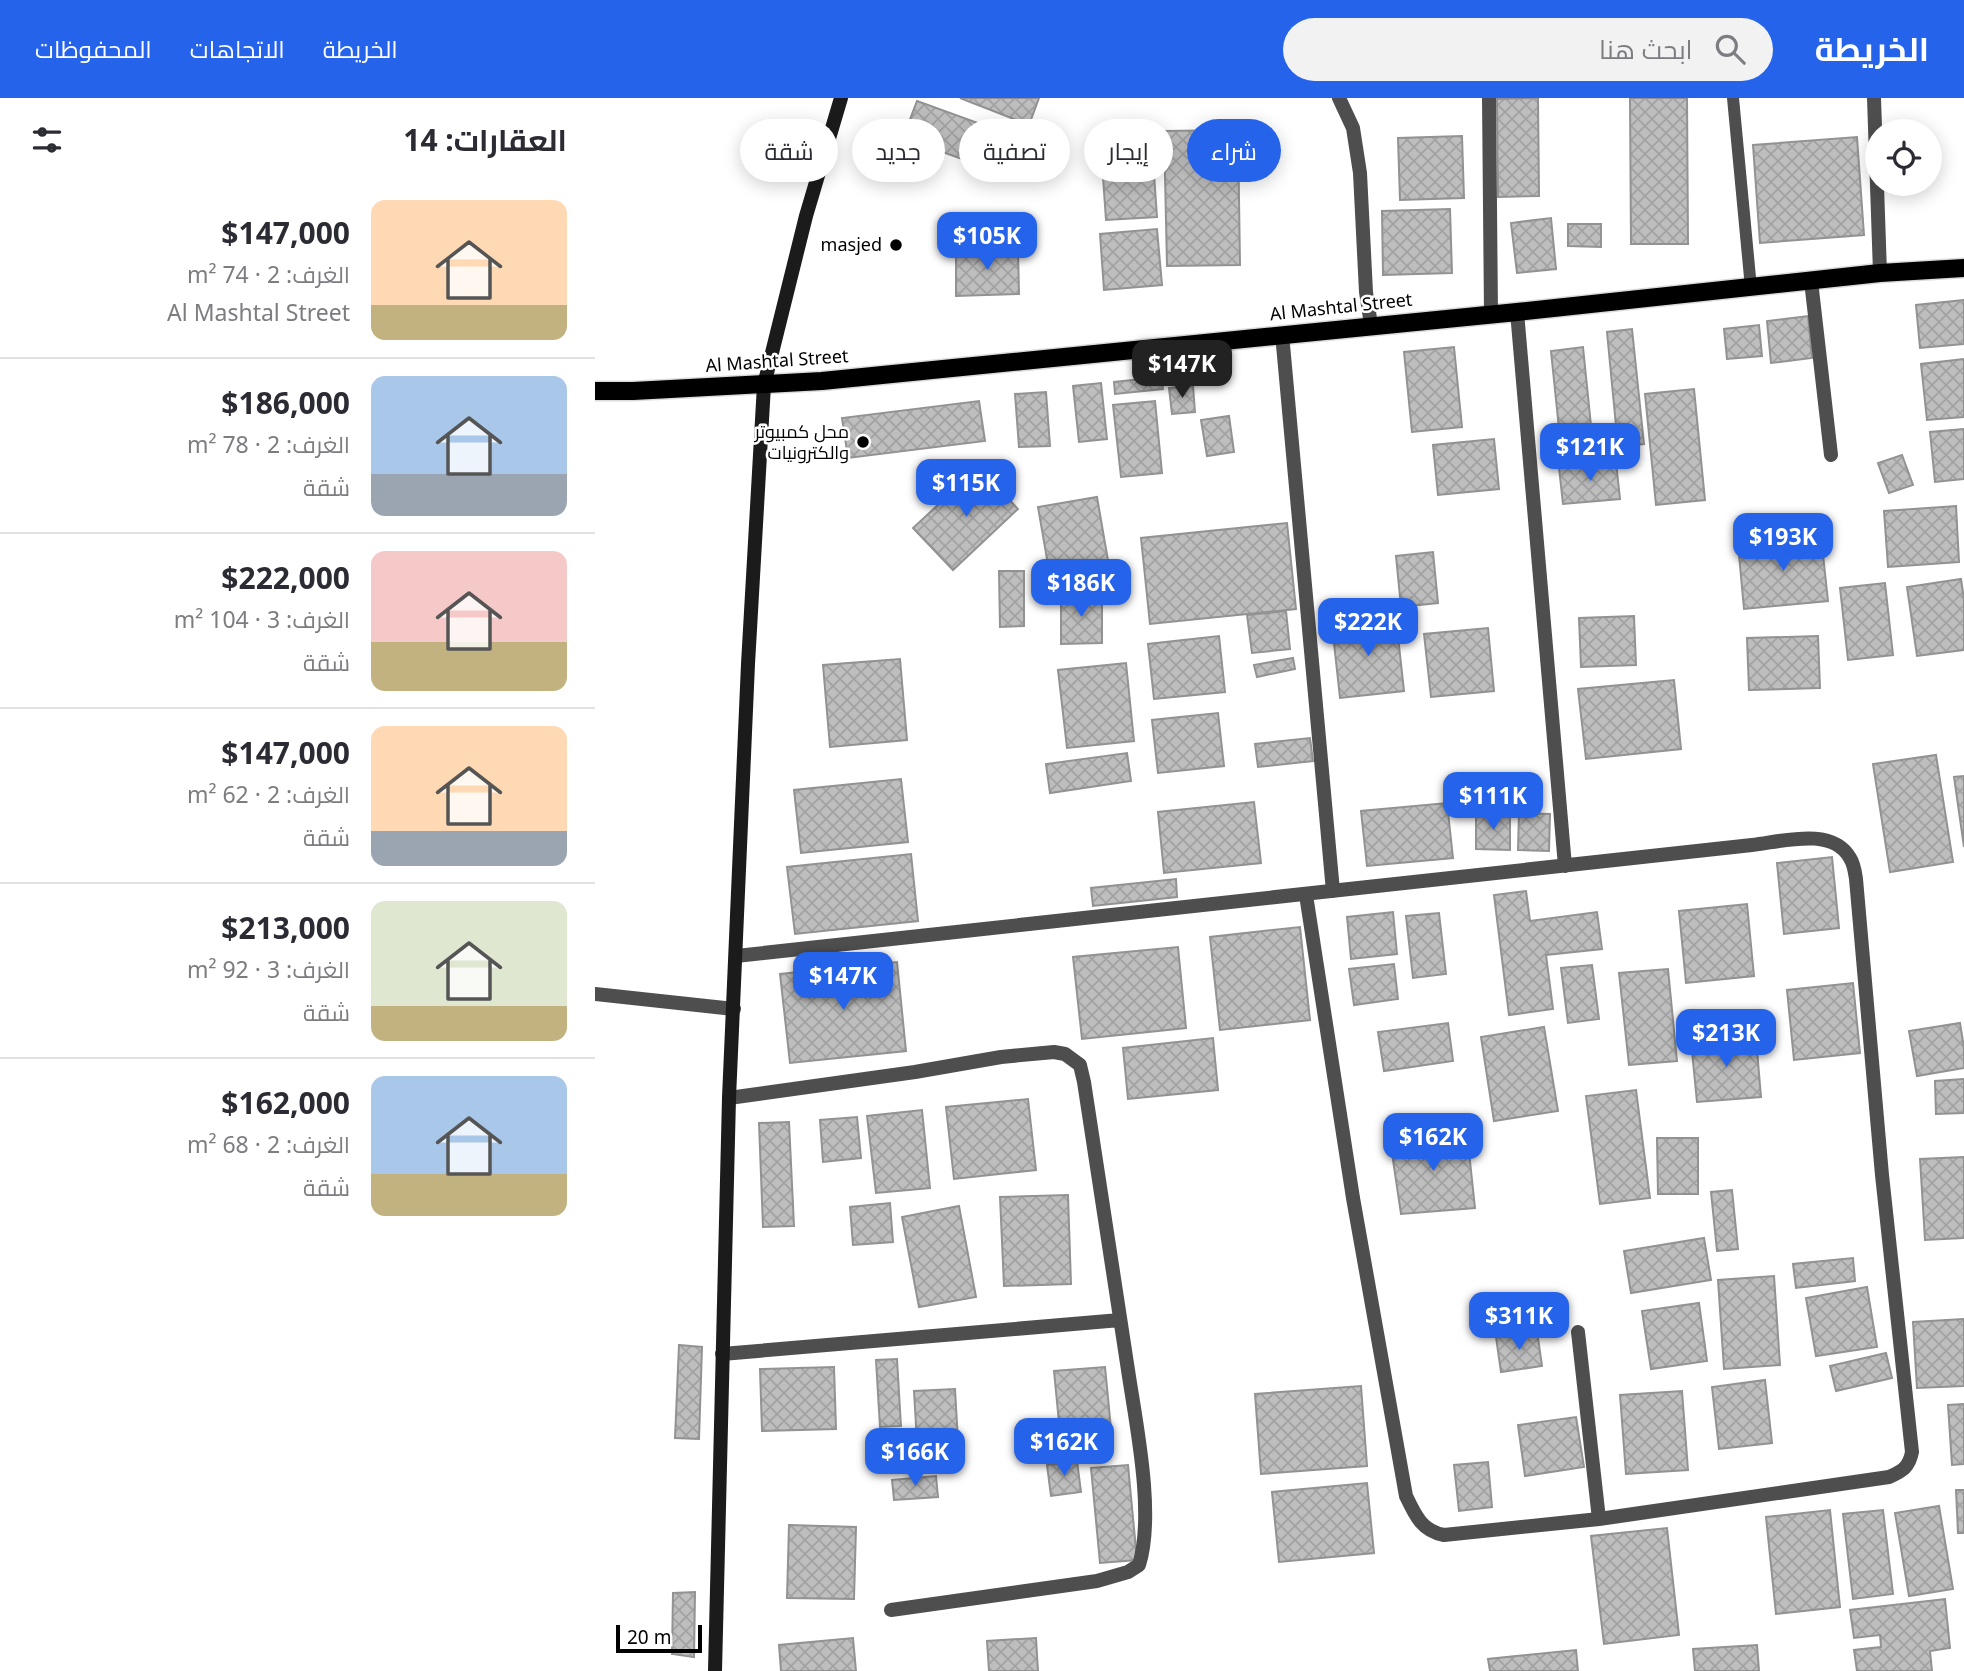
<!DOCTYPE html>
<html lang="ar">
<meta charset="utf-8">
<style>
body{margin:0;font-family:"Noto Sans",Cairo,sans-serif;background:#f2f2f3;color:#2b2b33;direction:rtl;height:100vh;display:flex;flex-direction:column;font-size:26px;white-space:nowrap}
*{box-sizing:border-box;margin:0}
p{font-size:23px;color:#7c7c81}
.icon{flex:none;width:38px;height:38px;fill:none;stroke:currentColor;stroke-width:2;stroke-linecap:round;stroke-linejoin:round}
.map{position:relative;flex:1;overflow:hidden;direction:ltr}
.drawer{display:flex;flex-direction:column;background:#fff;width:595px}
.drawer>*{flex:none}
.guide{position:absolute;left:21px;top:21px;width:665px;height:63px;direction:rtl;display:flex;gap:14px}
.buttons{position:absolute;left:1270px;top:21px;display:grid;gap:14px}
.buttons a{display:grid;place-items:center;width:77px;height:77px;border-radius:50%;background:#fff;box-shadow:0 4px 18px #0003;font-size:35px}
.scale{position:absolute;left:21px;bottom:18px;width:86px;box-sizing:border-box;padding-left:7px;border:4px solid #000;border-top:0;font-size:19px;line-height:24px;white-space:nowrap;color:#000;-webkit-text-stroke:5px #fff;paint-order:stroke}
.price{position:absolute;translate:-50% -60px;padding:0 16px;border-radius:14px;background:#2563eb;color:#fff;font-size:23px;line-height:46px;filter:drop-shadow(0 2px 4px #0008)}
.price::after{content:'';position:absolute;left:50%;top:42px;width:21px;height:16px;margin-left:-10px;background:inherit;clip-path:polygon(0 0,100% 0,50% 100%)}
.price.active{background:#222;color:#fff}
ul{padding:0;list-style:none}
li{display:flex;align-items:center;gap:21px;height:175px;padding:0 28px}
li+li{border-top:2px solid #e1e1e2}
li span{display:grid;place-items:center;flex:none;width:196px;height:140px;border-radius:14px;color:#555}
li>.icon{margin-inline-start:auto}
span .icon{width:84px;height:84px;fill:#fffc;stroke-width:1}
li b{font-size:30px}
h2{display:flex;justify-content:space-between;align-items:center;height:84px;padding:0 28px;font-size:30px}
.tag{padding:0 24px;border-radius:32px;background:#fff;box-shadow:0 4px 18px #0003;font-size:24px;line-height:63px}
.tag.active{background:#2563eb;color:#fff}
header{display:flex;align-items:center;gap:42px;box-sizing:border-box;height:98px;padding:0 35px;background:#2563eb;color:#fff}
header strong{font-size:33px}
nav{display:flex;gap:38px;margin-inline-start:auto;font-size:24px}
.search{width:490px;height:63px;background:#f2f2f3;display:flex;align-items:center;gap:18px;box-sizing:border-box;padding:0 24px;border-radius:38px;color:#7c7c81;font-size:26px}
main{display:flex;flex:1;min-height:0}
.map>svg:first-child{display:block}
.building{fill:url(#building-cross-hatch);stroke:#929292;stroke-width:2}
.lines{fill:none;stroke-linecap:round;stroke-linejoin:round}
.primary-casing{stroke:#dbdbdb;stroke-width:21}
.service{stroke:#4e4e4e;stroke-width:12}
.minor{stroke:#4e4e4e;stroke-width:14}
.secondary{stroke:#1b1b1b;stroke-width:14}
.primary{stroke:#000;stroke-width:18}
.poi-dot{fill:#000;stroke:#fff;stroke-width:2.5}
.labels{text-anchor:middle;stroke-width:5;stroke-linejoin:round;paint-order:stroke}
.poi-label{font-size:18px;fill:#000;stroke:#fff;text-anchor:end}
.street-label{font-size:18px;fill:#000;stroke:#fff}
</style>
<header>
<strong>الخريطة</strong>
<div class="search"><svg class="icon" aria-label="search" viewBox="0 0 24 24"><circle cx="10" cy="10" r="6"/><path d="M15 15l6 6"/></svg>ابحث هنا</div>
<nav><a>الخريطة</a><a>الاتجاهات</a><a>المحفوظات</a></nav>
</header>
<main>
<div class="map">
<svg width="1369" height="1573" viewBox="0 0 1369 1573">
<defs>
<pattern id="building-cross-hatch" width="8" height="8" patternUnits="userSpaceOnUse" patternTransform="scale(1.75)"><rect width="8" height="8" fill="#bebebe"/><path d="M0 0l8 8M0 8l8-8" fill="none" stroke="#a2a2a2"/></pattern>
</defs>
<rect width="100%" height="100%" fill="#fff"/>
<path class="building" d="M365,0H444L434,27Z
M943,0L944,98L903,99L902,1Z
M1035,0H1092L1093,146H1036Z
M322,3L394,29L381,66L308,40Z
M643,32L645,167L572,168L569,33Z
M867,38L869,100L805,102L803,40Z
M1262,39L1269,137L1165,145L1158,47Z
M557,47L562,119L511,122L506,50Z
M855,111L857,175L788,177L787,113Z
M956,120L961,171L922,175L916,125Z
M973,126H1006V149L973,148Z
M562,131L567,187L509,192L505,136Z
M423,151L424,196L361,198V152Z
M1369,202V246L1325,250L1321,207Z
M1213,218L1217,260L1176,265L1172,223Z
M1164,227L1167,258L1132,261L1129,231Z
M1037,231L1049,346L1023,349L1012,234Z
M859,249L867,329L817,334L809,254Z
M988,249L999,357L967,360L956,253Z
M1369,261V319L1332,322L1326,266Z
M566,279L568,291L520,296L519,284Z
M506,285L512,341L484,344L478,288Z
M598,288L600,314L577,316L574,290Z
M1099,291L1110,402L1061,407L1050,296Z
M451,294L455,348L424,349L420,296Z
M384,303L390,343L253,360L247,320Z
M560,303L567,375L526,379L518,307Z
M634,318L639,354L612,358L606,322Z
M1369,331V381L1340,384L1335,334Z
M899,341L904,391L843,397L838,347Z
M1307,357L1318,387L1294,395L1283,365Z
M1021,364L1025,401L968,406L964,370Z
M384,369L423,411L358,472L318,430Z
M502,399L515,474L456,484L443,409Z
M1361,408L1364,464L1293,469L1289,413Z
M692,425L701,511L555,526L546,440Z
M1226,438L1233,503L1149,511L1143,446Z
M838,454L843,505L806,509L801,458Z
M404,473H429V528L405,529Z
M1366,481L1369,501V552L1322,558L1312,489Z
M1290,485L1298,557L1253,562L1245,490Z
M466,496H507V545L466,546Z
M691,513L695,551L657,555L652,517Z
M1039,518L1041,567L986,569L984,520Z
M801,520L809,593L745,600L737,527Z
M893,530L899,593L836,599L829,536Z
M624,538L630,594L559,601L553,546Z
M1223,538L1225,590L1154,592L1152,540Z
M698,560L700,571L662,579L659,567Z
M305,561L312,642L235,649L228,567Z
M531,565L539,643L472,650L463,572Z
M1079,582L1086,651L991,661L983,591Z
M623,615L629,668L563,675L557,622Z
M715,640L718,663L663,669L660,646Z
M532,655L536,683L455,695L451,666Z
M1341,657L1358,764L1295,774L1278,666Z
M1369,678V749L1359,679Z
M306,681L313,744L206,755L199,692Z
M659,704L666,765L569,775L563,714Z
M852,705L858,760L772,768L766,713Z
M881,715L915,716V752L881,751Z
M924,715L955,716L954,753L923,752Z
M316,756L323,823L200,836L192,769Z
M1237,759L1244,830L1189,836L1182,765Z
M581,781L582,799L498,808L496,790Z
M931,793L935,823L1002,814L1007,851L951,857L958,911L914,917L899,797Z
M1152,806L1159,878L1091,885L1084,813Z
M798,814L802,856L756,861L752,819Z
M844,815L851,876L818,880L811,818Z
M705,829L715,922L625,932L615,839Z
M583,849L591,930L487,941L478,859Z
M302,864L311,953L195,965L185,876Z
M799,866L803,901L759,907L754,871Z
M997,867L1004,921L973,925L966,870Z
M1073,871L1082,963L1034,967L1024,875Z
M1258,885L1265,955L1199,962L1192,892Z
M853,925L858,963L789,973L783,934Z
M1365,925L1369,950V970L1322,978L1314,933Z
M949,929L963,1013L899,1023L886,939Z
M618,940L623,992L533,1001L528,950Z
M1161,940L1166,999L1102,1004L1096,943Z
M1369,981V1015L1341,1016L1340,983Z
M1041,992L1055,1100L1005,1106L991,998Z
M433,1001L441,1072L359,1081L351,1009Z
M327,1012L335,1090L281,1095L272,1018Z
M262,1019L266,1060L228,1064L225,1022Z
M194,1024L199,1128L168,1129L164,1025Z
M872,1035L880,1110L806,1116L795,1042Z
M1062,1040H1103V1096H1063Z
M1369,1059V1140L1330,1142L1325,1061Z
M1137,1092L1143,1151L1122,1153L1116,1094Z
M473,1097L476,1186L409,1188L405,1099Z
M295,1105L298,1144L258,1147L255,1109Z
M364,1108L381,1199L324,1209L307,1119Z
M1109,1140L1116,1182L1036,1195L1029,1153Z
M1258,1160L1260,1183L1201,1190L1198,1166Z
M1179,1178L1185,1267L1129,1271L1123,1182Z
M1272,1189L1282,1249L1221,1258L1211,1200Z
M1104,1205L1112,1263L1056,1271L1047,1213Z
M1369,1221V1288L1322,1290L1318,1224Z
M942,1233L947,1268L906,1274L901,1239Z
M84,1247L107,1249L104,1341L80,1340Z
M1291,1255L1297,1280L1241,1293L1235,1268Z
M302,1261L306,1328L285,1329L281,1262Z
M239,1269L241,1331L167,1333L165,1271Z
M510,1269L518,1351L467,1356L459,1273Z
M1170,1282L1177,1345L1124,1351L1117,1289Z
M766,1288L772,1368L666,1376L660,1296Z
M360,1291L364,1360L323,1362L319,1293Z
M1087,1293L1093,1372L1031,1376L1025,1297Z
M1369,1306V1366L1357,1367L1353,1307Z
M981,1319L989,1369L930,1378L923,1327Z
M482,1363L486,1394L456,1398L452,1367Z
M893,1364L897,1409L864,1413L859,1367Z
M533,1367L542,1462L505,1465L496,1370Z
M341,1378L343,1399L299,1402L297,1382Z
M772,1385L779,1455L684,1464L677,1394Z
M1361,1392H1369V1435H1363Z
M1344,1408L1358,1491L1314,1498L1300,1415Z
M1235,1412L1245,1509L1181,1516L1171,1419Z
M1288,1412L1298,1496L1258,1501L1248,1416Z
M194,1427L261,1429L259,1501L192,1500Z
M1072,1430L1084,1537L1009,1546L996,1438Z
M100,1494L99,1559L77,1556L78,1495Z
M1350,1501L1355,1550L1335,1553L1337,1573H1262L1259,1552L1286,1549L1285,1537L1259,1540L1255,1512Z
M258,1540L261,1573H186L184,1547Z
M441,1540L443,1573H394L392,1543Z
M1162,1547L1164,1573H1100L1098,1551Z
M981,1552L983,1573H895L893,1561Z"/>
<g class="lines">
<defs>
<path id="primary" d="M0,293H38L227,283L922,214L1285,175L1369,170"/>
</defs>
<use href="#primary" class="primary-casing"/>
<path class="service" d="M1138,0L1156,190"/>
<path class="minor" d="M744,0L758,30L765,75L771,194L776,227
M894,0L896,216
M1279,0L1285,175
M1216,183L1236,357
M922,214L970,768
M687,236L738,793
M141,858L1157,747C1186,744 1237,728 1255,760C1259,766 1260,774 1261,781L1287,1077L1317,1354C1314,1369 1308,1373 1294,1379L1004,1421L849,1437C827,1433 820,1417 811,1398L758,1100L711,797
M0,896L139,911
M134,1000L320,974L406,959L459,954L470,956L485,967L489,984C504,1080 519,1176 533,1272C541,1326 560,1416 544,1467L533,1474L502,1483L296,1512
M983,1234L1004,1421
M127,1256L525,1222"/>
<path class="secondary" d="M120,1573L134,1000L153,566L169,287L211,118L246,0"/>
<use href="#primary" class="primary"/>
</g>
<g class="poi-dot">
<circle cx="301" cy="147" r="7"/>
<circle cx="268" cy="344" r="7"/>
</g>
<g class="labels">
<g class="poi-label">
<text x="287" y="153">masjed</text>
<text x="254" y="340">محل كمبيوتر<tspan x="254" dy="21">والكترونيات</tspan></text>
</g>
<g class="street-label">
<text transform="translate(746 209) rotate(-6)" y="6">Al Mashtal Street</text>
<text transform="translate(182 263) rotate(-4)" y="6">Al Mashtal Street</text>
</g>
</g>
</svg>
<div class="buttons">
<a><svg class="icon" aria-label="locate" viewBox="0 0 24 24"><circle cx="12" cy="12" r="6"/><path d="M12 2v4M12 18v4M2 12h4M18 12h4"/></svg></a>
</div>
<div class="scale">20 m</div>
<b class="price" style="left:392px;top:174px">$105K</b>
<b class="price active" style="left:587px;top:302px">$147K</b>
<b class="price" style="left:995px;top:385px">$121K</b>
<b class="price" style="left:371px;top:421px">$115K</b>
<b class="price" style="left:1188px;top:475px">$193K</b>
<b class="price" style="left:486px;top:521px">$186K</b>
<b class="price" style="left:773px;top:560px">$222K</b>
<b class="price" style="left:898px;top:734px">$111K</b>
<b class="price" style="left:248px;top:914px">$147K</b>
<b class="price" style="left:1131px;top:971px">$213K</b>
<b class="price" style="left:838px;top:1075px">$162K</b>
<b class="price" style="left:924px;top:1254px">$311K</b>
<b class="price" style="left:469px;top:1380px">$162K</b>
<b class="price" style="left:320px;top:1390px">$166K</b>
<div class="guide">
<a class="tag active">شراء</a>
<a class="tag">إيجار</a>
<a class="tag">تصفية</a>
<a class="tag">جديد</a>
<a class="tag">شقة</a>
</div>
</div>
<section class="drawer">
<h2>العقارات: 14<svg class="icon" aria-label="filters" viewBox="0 0 24 24"><path d="M4 7h16M4 17h16"/><circle cx="9" cy="7" r="2"/><circle cx="15" cy="17" r="2"/></svg></h2>
<ul>
<li><span style="background:linear-gradient(#ffd9b3 75%,#c2b280 0)"><svg class="icon" aria-label="home" viewBox="0 0 24 24"><path d="M3 11l9-7 9 7M6 9v11h12V9"/></svg></span><div><b>$147,000</b><p>الغرف: 2 · 74 m²</p><p>Al Mashtal Street</p></div></li>
<li><span style="background:linear-gradient(#a9c7e8 70%,#9aa5b1 0)"><svg class="icon" aria-label="home" viewBox="0 0 24 24"><path d="M3 11l9-7 9 7M6 9v11h12V9"/></svg></span><div><b>$186,000</b><p>الغرف: 2 · 78 m²</p><p>شقة</p></div></li>
<li><span style="background:linear-gradient(#f6c9c9 65%,#c2b280 0)"><svg class="icon" aria-label="home" viewBox="0 0 24 24"><path d="M3 11l9-7 9 7M6 9v11h12V9"/></svg></span><div><b>$222,000</b><p>الغرف: 3 · 104 m²</p><p>شقة</p></div></li>
<li><span style="background:linear-gradient(#ffd9b3 75%,#9aa5b1 0)"><svg class="icon" aria-label="home" viewBox="0 0 24 24"><path d="M3 11l9-7 9 7M6 9v11h12V9"/></svg></span><div><b>$147,000</b><p>الغرف: 2 · 62 m²</p><p>شقة</p></div></li>
<li><span style="background:linear-gradient(#dfe7d0 75%,#c2b280 0)"><svg class="icon" aria-label="home" viewBox="0 0 24 24"><path d="M3 11l9-7 9 7M6 9v11h12V9"/></svg></span><div><b>$213,000</b><p>الغرف: 3 · 92 m²</p><p>شقة</p></div></li>
<li><span style="background:linear-gradient(#a9c7e8 70%,#c2b280 0)"><svg class="icon" aria-label="home" viewBox="0 0 24 24"><path d="M3 11l9-7 9 7M6 9v11h12V9"/></svg></span><div><b>$162,000</b><p>الغرف: 2 · 68 m²</p><p>شقة</p></div></li>
</ul>
</section>
</main>
